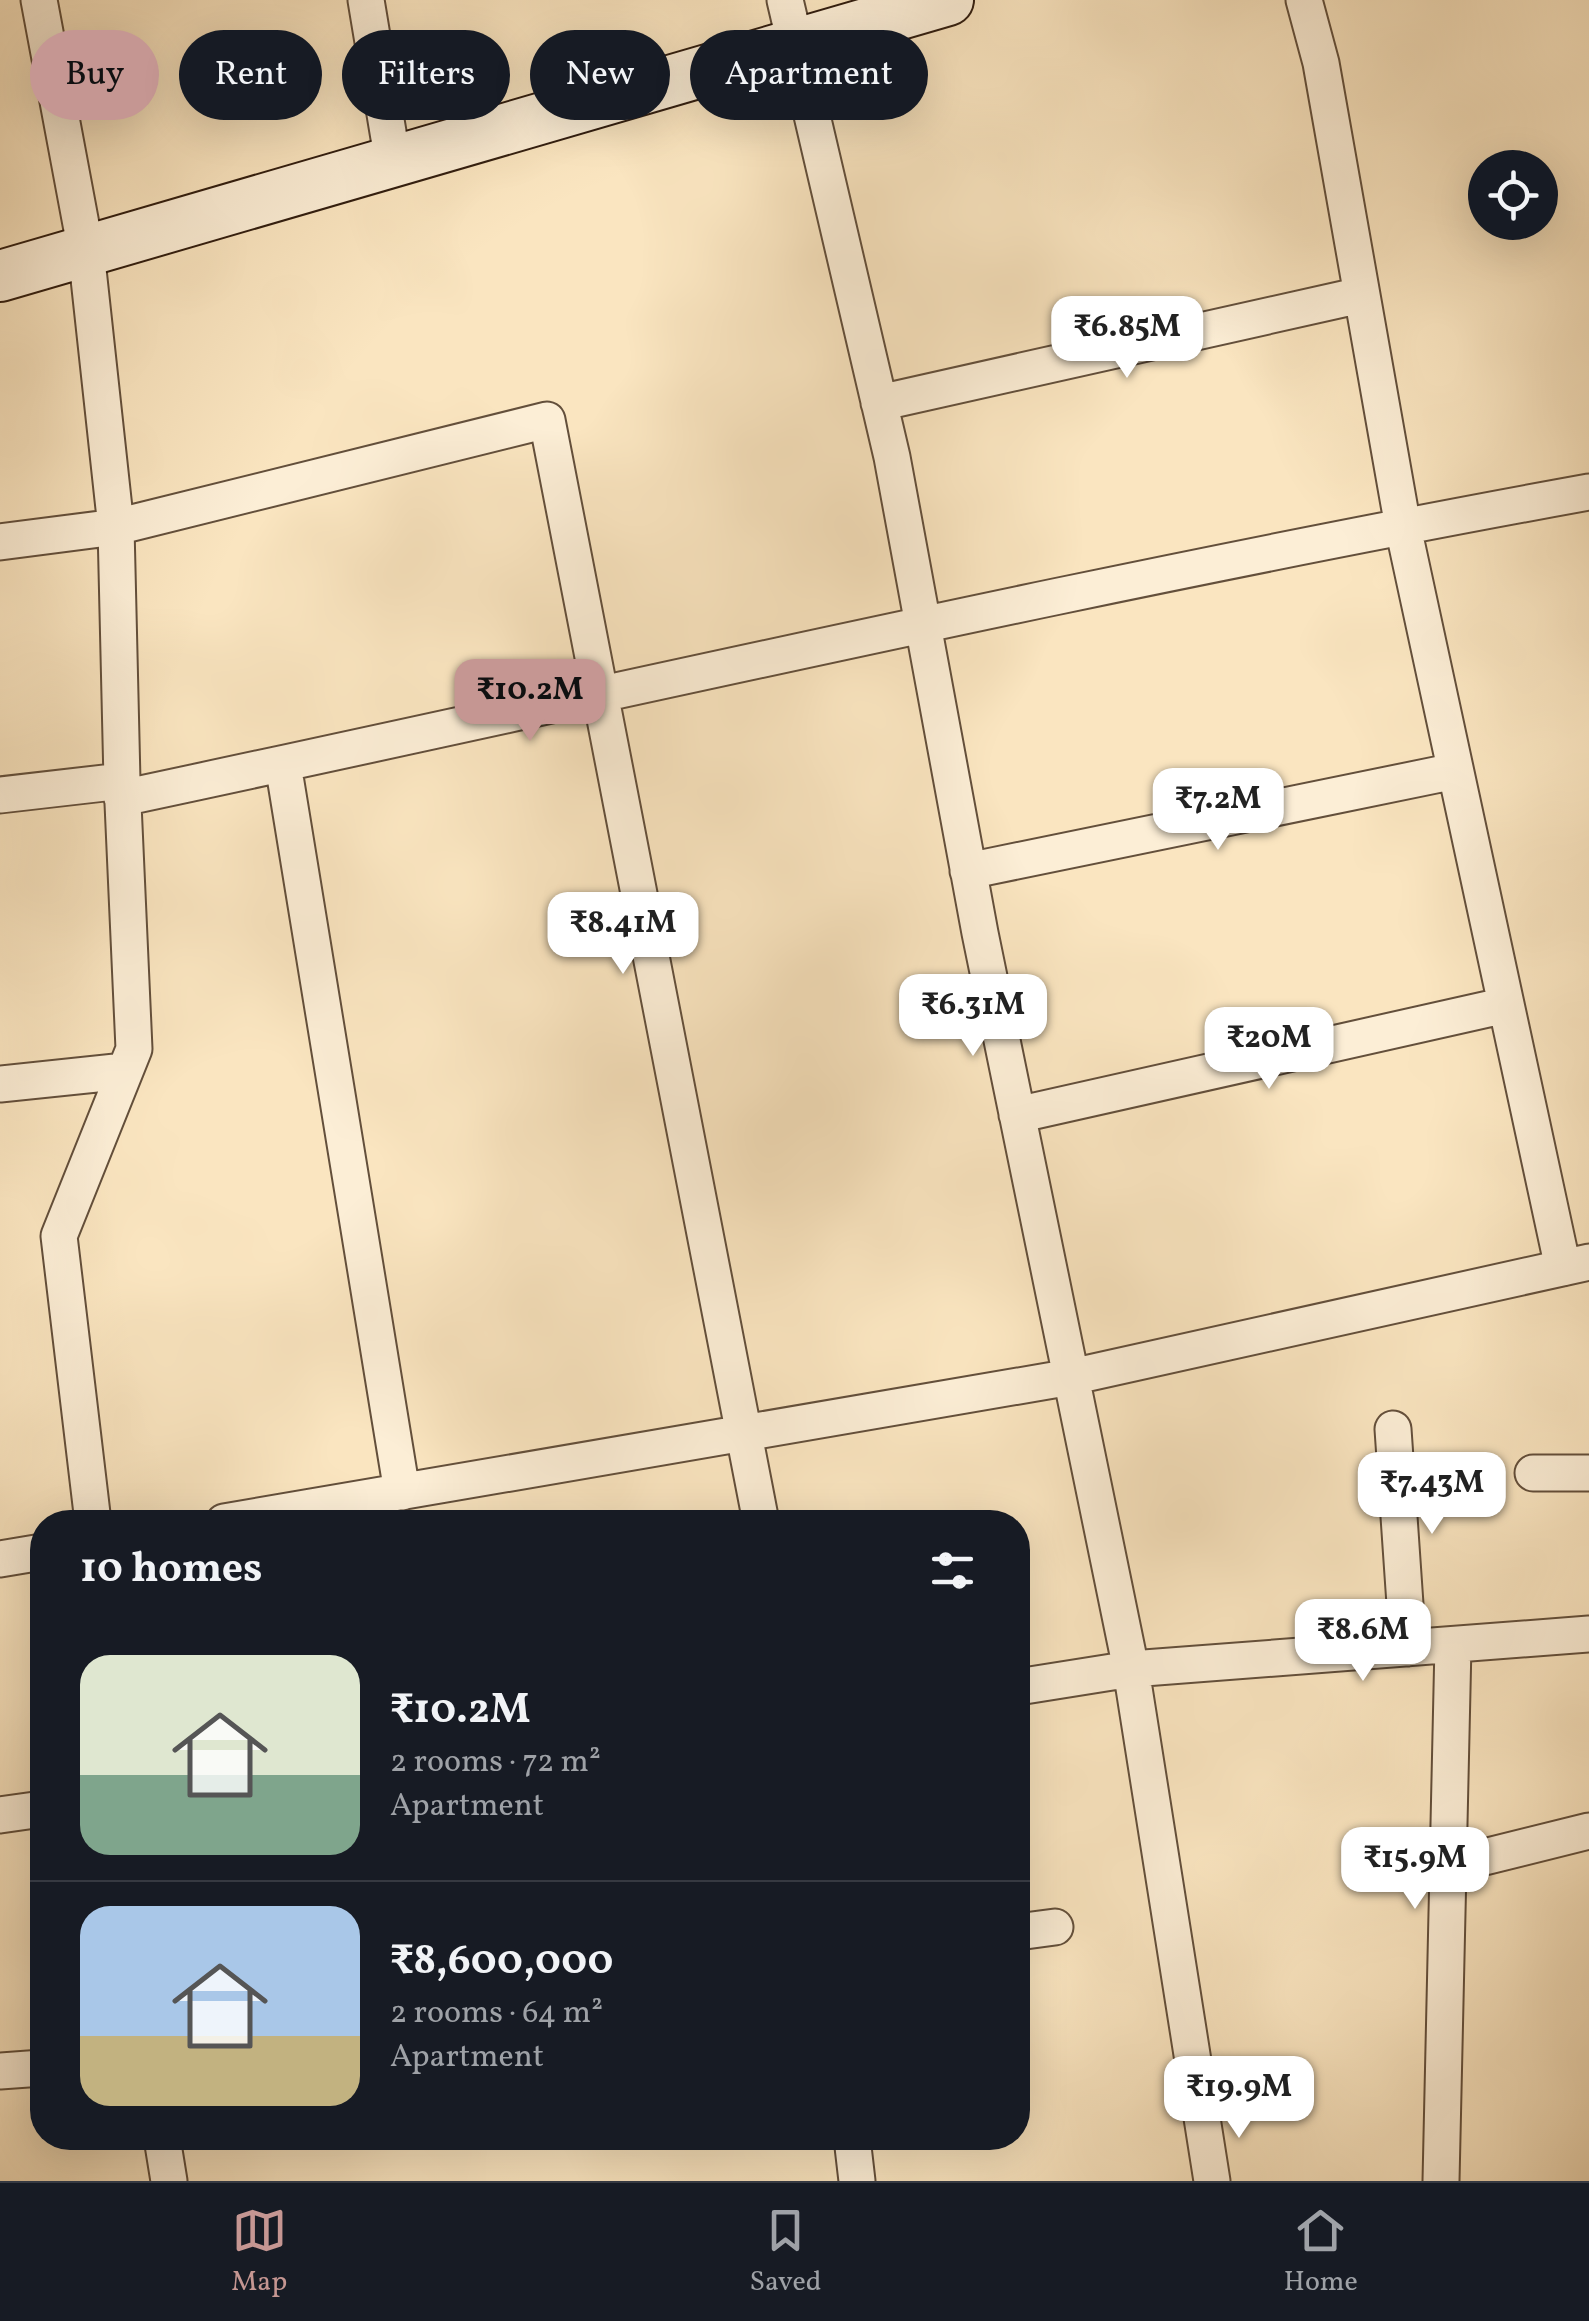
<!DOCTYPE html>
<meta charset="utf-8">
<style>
body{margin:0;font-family:Vollkorn,serif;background:#20242c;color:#f1f3f6;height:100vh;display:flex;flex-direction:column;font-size:38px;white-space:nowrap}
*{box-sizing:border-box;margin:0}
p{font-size:32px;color:#9ea1a6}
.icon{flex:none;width:55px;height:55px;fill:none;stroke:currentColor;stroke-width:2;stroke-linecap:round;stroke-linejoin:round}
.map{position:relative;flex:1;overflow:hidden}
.side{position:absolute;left:30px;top:1510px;width:1000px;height:640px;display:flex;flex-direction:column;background:#171b24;border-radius:40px;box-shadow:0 10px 40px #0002}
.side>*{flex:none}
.hud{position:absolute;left:30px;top:30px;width:1000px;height:90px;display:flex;gap:20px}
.controls{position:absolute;left:1468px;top:150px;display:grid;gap:20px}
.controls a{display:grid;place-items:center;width:90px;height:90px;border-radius:50%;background:#171b24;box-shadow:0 10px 40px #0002;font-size:50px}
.price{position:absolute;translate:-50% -85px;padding:0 22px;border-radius:20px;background:#fff;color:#222;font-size:32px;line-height:65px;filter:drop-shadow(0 2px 5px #0008)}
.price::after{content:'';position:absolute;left:50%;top:60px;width:30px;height:22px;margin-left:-15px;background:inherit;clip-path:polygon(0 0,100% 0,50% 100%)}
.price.current{background:#c59692;color:#111}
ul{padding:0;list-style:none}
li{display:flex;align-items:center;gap:30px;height:250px;padding:0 50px}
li+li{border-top:2px solid #363941}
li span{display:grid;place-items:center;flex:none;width:280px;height:200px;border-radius:30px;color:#555}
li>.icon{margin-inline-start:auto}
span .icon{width:120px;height:120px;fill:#fffc;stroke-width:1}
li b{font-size:42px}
h2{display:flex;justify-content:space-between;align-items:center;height:120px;padding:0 50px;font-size:42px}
.tag{padding:0 35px;border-radius:45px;background:#171b24;box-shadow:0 10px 40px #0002;font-size:35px;line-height:90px}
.tag.current{background:#c59692;color:#111}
.menu{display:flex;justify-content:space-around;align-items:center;height:140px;border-top:2px solid #363941;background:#171b24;font-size:28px;color:#9ea1a6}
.menu a{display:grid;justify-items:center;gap:5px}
.menu .current{color:#c59692}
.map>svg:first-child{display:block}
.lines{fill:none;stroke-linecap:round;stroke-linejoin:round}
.street-casing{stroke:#634f3b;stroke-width:39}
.secondary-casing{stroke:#311d0f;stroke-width:54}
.street{stroke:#fceed6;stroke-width:35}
.secondary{stroke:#fceed6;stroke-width:50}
</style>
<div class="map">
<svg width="1589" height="2181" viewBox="0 0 1589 2181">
<rect width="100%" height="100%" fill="#fae5c0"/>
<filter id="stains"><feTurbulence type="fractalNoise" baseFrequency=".002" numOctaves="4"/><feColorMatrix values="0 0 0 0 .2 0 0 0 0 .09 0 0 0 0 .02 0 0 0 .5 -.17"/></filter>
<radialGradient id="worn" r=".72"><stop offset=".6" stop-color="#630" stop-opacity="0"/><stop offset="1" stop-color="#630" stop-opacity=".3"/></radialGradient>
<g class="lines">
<defs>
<path id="street" d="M39,0L86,251L116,527L122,781L134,1049L59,1236L93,1522
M366,0L393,162
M785,0L892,457L980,933L1131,1669L1212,2181
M1304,0L1321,63L1403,527L1563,1268
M879,403L1361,295
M0,542L116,527L547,420L761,1522
M283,764L402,1492
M0,795L122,781
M122,798C611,694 1097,581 1589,492
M968,871L1455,771
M0,1084L125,1071
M1017,1115L1506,1005
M1393,1429L1408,1648
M1533,1473H1589
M224,1522L1071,1377L1589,1262
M0,1559L42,1552
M1018,1687L1131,1669L1589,1634
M0,1815L42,1809
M1448,1866L1589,1831
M1018,1932L1055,1927
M0,2071L42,2068
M162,2138L169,2181
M852,2138L857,2181
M1441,2181L1453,1645"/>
<path id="secondary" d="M0,276L948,0"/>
</defs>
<use href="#street" class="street-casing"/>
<use href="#secondary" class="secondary-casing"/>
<use href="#street" class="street"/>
<use href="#secondary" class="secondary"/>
</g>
<rect width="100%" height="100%" filter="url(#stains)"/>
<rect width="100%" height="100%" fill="url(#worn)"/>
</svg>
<div class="controls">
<a><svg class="icon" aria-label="locate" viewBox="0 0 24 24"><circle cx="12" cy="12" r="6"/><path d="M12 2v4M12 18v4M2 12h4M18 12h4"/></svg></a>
</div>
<b class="price" style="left:1127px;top:381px">₹6.85M</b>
<b class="price current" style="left:530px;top:744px">₹10.2M</b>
<b class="price" style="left:1218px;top:853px">₹7.2M</b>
<b class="price" style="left:623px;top:977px">₹8.41M</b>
<b class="price" style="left:973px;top:1059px">₹6.31M</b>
<b class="price" style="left:1269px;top:1092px">₹20M</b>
<b class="price" style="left:1432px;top:1537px">₹7.43M</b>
<b class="price" style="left:1363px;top:1684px">₹8.6M</b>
<b class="price" style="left:1415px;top:1912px">₹15.9M</b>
<b class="price" style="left:1239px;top:2141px">₹19.9M</b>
<div class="hud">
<a class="tag current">Buy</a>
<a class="tag">Rent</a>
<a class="tag">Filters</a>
<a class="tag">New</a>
<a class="tag">Apartment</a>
</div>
<section class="side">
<h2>10 homes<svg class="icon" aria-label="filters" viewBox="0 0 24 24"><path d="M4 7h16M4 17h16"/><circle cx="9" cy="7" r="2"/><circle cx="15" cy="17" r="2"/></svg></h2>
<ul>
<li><span style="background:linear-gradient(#dfe7d0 60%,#7fa58c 0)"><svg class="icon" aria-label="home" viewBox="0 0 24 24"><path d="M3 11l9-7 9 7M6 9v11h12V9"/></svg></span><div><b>₹10.2M</b><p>2 rooms · 72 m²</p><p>Apartment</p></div></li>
<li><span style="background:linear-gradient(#a9c7e8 65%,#c2b280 0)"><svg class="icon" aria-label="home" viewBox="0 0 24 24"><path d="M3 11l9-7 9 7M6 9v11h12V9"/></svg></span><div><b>₹8,600,000</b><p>2 rooms · 64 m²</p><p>Apartment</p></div></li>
</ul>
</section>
</div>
<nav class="menu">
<a class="current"><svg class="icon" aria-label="map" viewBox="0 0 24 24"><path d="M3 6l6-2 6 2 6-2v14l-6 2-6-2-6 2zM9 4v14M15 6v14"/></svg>Map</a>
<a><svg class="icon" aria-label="saved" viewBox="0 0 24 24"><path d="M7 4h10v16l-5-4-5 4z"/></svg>Saved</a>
<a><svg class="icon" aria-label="home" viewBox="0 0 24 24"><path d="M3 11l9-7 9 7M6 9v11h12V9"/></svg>Home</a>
</nav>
